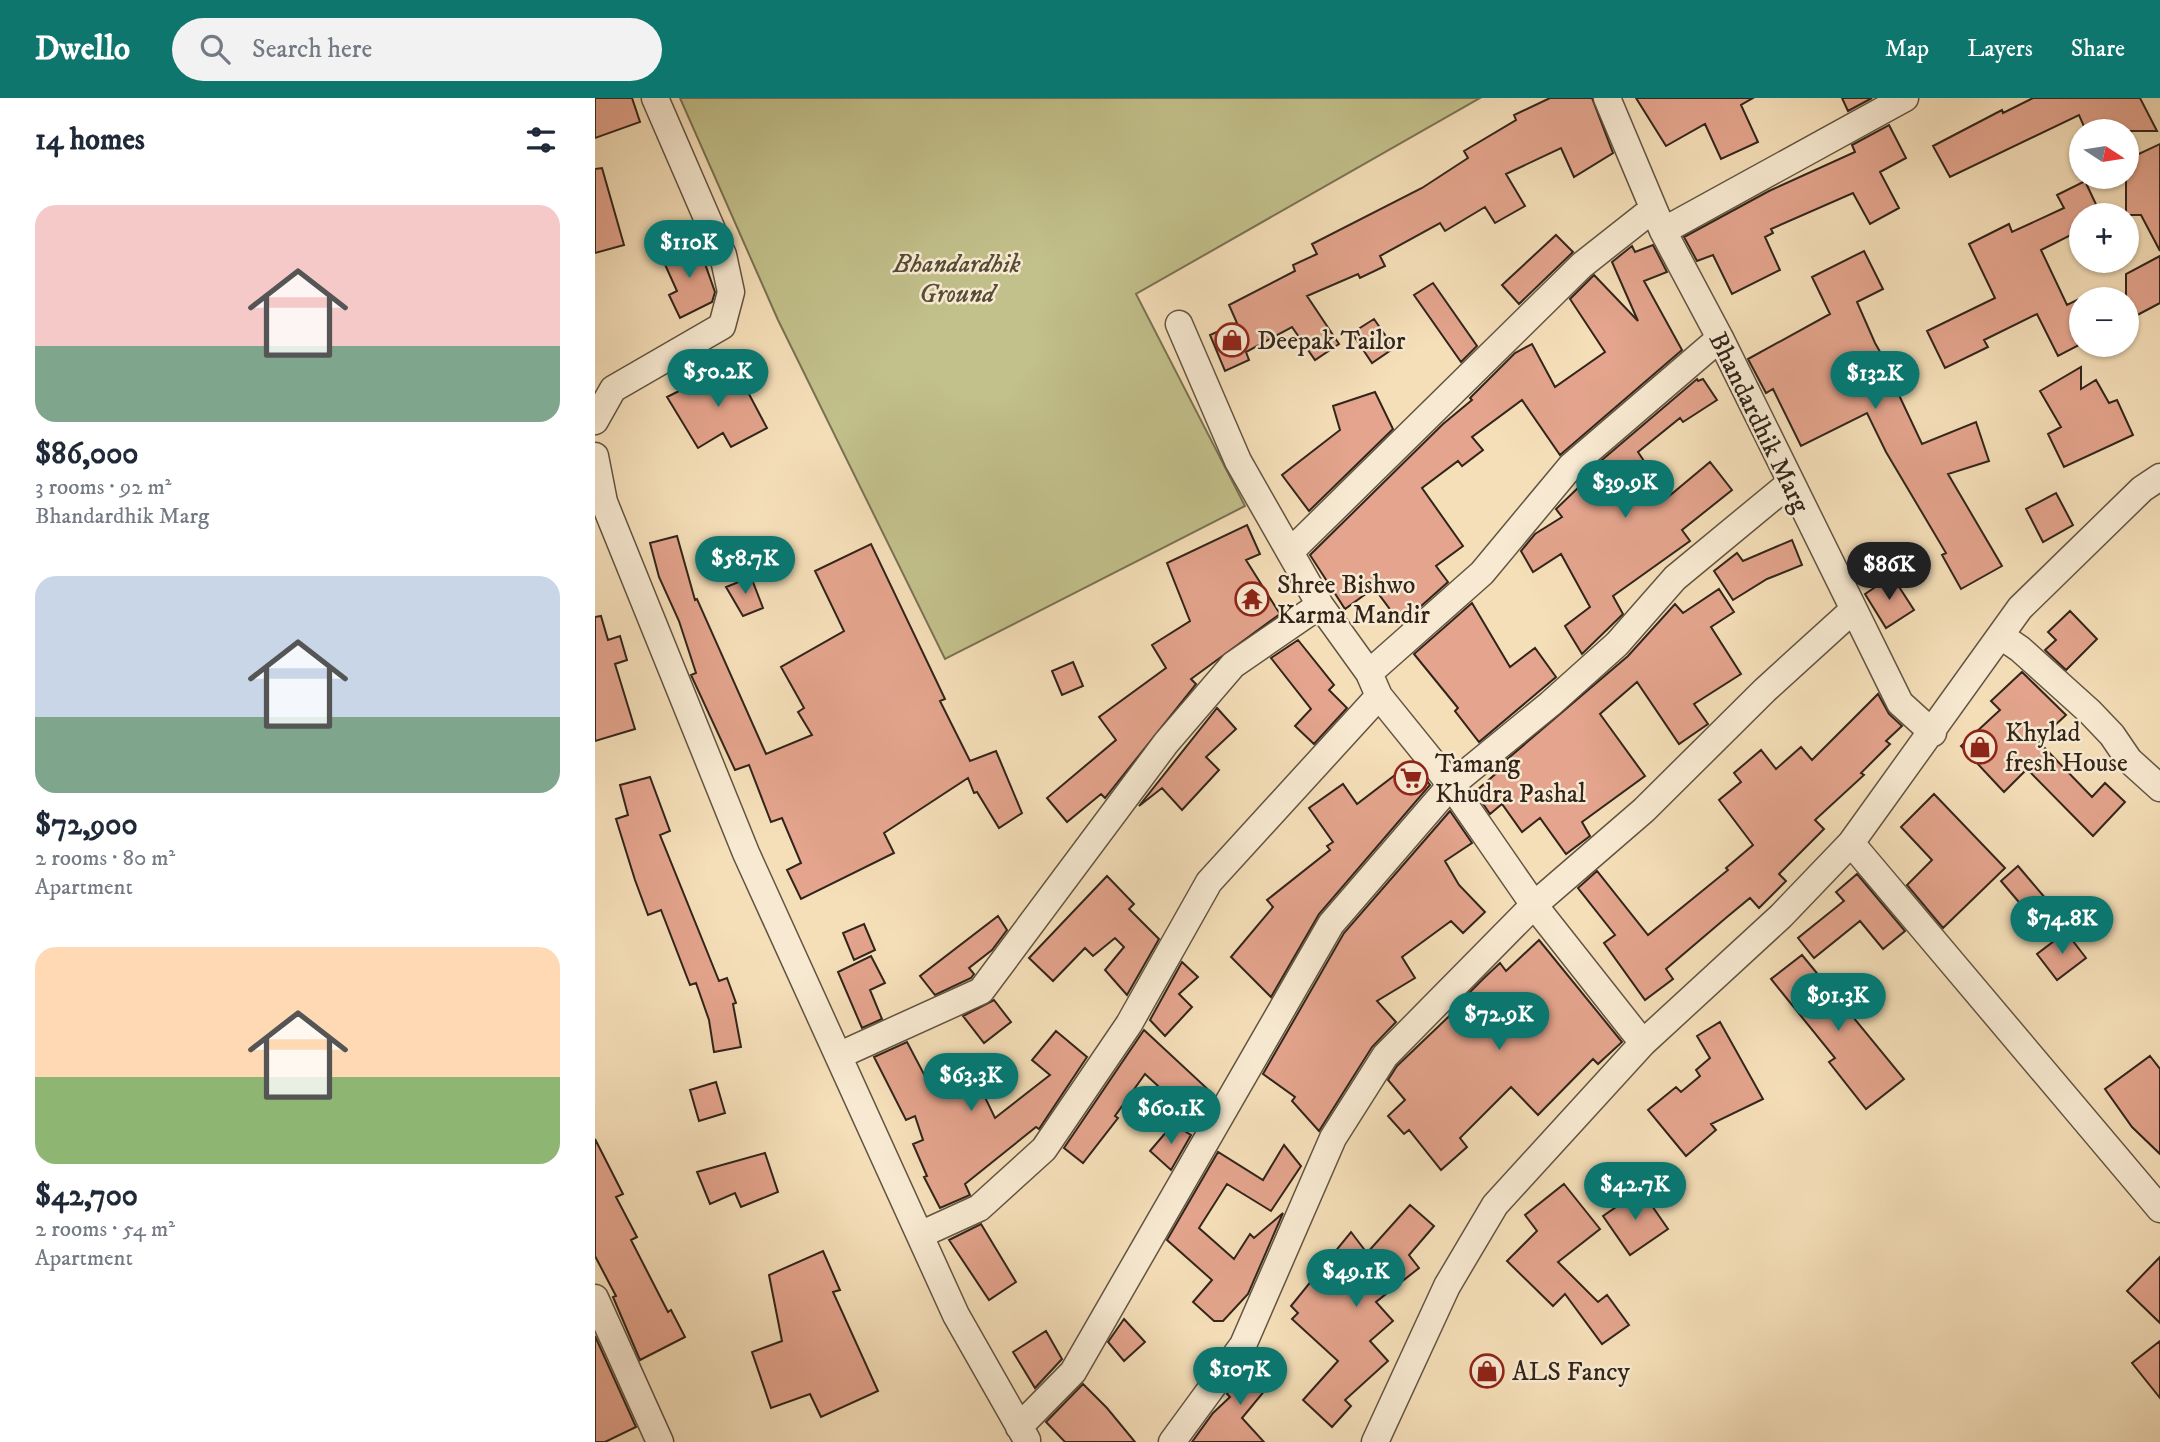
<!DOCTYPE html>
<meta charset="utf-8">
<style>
body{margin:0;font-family:"IM FELL DW Pica",serif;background:#f2f2f3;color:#1f2937;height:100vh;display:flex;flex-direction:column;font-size:26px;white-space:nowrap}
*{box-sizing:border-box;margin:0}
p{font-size:23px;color:#747a83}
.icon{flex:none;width:38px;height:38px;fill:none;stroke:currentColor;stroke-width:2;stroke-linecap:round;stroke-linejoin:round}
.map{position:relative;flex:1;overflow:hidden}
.drawer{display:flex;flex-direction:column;background:#fff;width:595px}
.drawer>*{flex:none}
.needle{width:46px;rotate:102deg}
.tools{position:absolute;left:1474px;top:21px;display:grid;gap:14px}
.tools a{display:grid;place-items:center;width:70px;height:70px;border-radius:50%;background:#fff;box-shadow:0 2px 5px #0004;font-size:35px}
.price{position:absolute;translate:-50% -60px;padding:0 16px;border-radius:24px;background:#0f766e;color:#fff;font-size:23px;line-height:46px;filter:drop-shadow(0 2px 4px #0008)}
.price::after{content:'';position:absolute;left:50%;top:42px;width:21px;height:16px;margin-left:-10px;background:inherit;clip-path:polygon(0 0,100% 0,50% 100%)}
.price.selected{background:#222;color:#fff}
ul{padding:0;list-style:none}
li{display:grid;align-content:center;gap:14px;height:371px;padding:0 35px}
li span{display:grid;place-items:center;height:217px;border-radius:21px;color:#555}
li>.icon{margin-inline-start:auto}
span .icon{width:126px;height:126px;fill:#fffc;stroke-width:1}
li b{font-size:30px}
h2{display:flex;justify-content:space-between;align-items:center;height:84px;padding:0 35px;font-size:30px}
header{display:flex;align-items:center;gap:42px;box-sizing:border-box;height:98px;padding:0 35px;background:#0f766e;color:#fff}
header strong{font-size:33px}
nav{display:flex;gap:38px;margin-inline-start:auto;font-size:24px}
.search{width:490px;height:63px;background:#f2f2f3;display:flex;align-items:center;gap:18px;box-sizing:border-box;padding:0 24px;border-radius:38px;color:#747a83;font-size:26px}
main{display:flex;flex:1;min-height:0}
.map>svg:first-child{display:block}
.green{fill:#c2c08b;stroke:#7a7253;stroke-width:2}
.building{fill:#e4a48d;stroke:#31251b;stroke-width:2}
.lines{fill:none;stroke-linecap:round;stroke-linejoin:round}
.street-casing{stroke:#625442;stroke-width:29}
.street{stroke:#f8ead2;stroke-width:26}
.labels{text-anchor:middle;stroke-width:5;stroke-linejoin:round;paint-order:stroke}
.park-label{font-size:26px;font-style:italic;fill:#554c37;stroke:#f8ead2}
.poi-label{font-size:26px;fill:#31251b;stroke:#f8ead2;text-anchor:start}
.street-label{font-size:26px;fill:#31251b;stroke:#f8ead2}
</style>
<header>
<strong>Dwello</strong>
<div class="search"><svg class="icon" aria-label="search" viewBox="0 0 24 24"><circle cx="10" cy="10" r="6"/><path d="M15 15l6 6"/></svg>Search here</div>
<nav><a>Map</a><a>Layers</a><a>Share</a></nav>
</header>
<main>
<section class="drawer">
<h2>14 homes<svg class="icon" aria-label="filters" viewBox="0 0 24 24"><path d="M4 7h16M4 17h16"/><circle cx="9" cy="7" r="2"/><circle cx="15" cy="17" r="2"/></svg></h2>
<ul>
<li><span style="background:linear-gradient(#f6c9c9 65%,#7fa58c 0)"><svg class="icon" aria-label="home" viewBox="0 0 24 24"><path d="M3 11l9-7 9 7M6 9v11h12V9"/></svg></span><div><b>$86,000</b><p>3 rooms · 92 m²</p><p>Bhandardhik Marg</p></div></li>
<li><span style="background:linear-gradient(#c9d6e8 65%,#7fa58c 0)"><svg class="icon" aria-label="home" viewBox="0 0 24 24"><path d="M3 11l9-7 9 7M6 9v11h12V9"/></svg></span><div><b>$72,900</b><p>2 rooms · 80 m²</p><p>Apartment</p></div></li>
<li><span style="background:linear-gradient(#ffd9b3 60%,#8fb573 0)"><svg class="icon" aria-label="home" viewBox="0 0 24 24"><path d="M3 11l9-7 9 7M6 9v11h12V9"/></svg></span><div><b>$42,700</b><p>2 rooms · 54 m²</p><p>Apartment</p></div></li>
</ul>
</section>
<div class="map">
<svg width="1565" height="1344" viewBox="0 0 1565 1344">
<rect width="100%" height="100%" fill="#f5dfb9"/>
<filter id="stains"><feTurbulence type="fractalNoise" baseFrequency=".00286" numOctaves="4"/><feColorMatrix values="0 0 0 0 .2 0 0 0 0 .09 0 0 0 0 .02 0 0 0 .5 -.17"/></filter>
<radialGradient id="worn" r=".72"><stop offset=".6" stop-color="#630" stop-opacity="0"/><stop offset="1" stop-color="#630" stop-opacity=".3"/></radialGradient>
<path class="green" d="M85,0H885L541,196L650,408L350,561L183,222Z"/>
<path class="building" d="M0,0H37L45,24L0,40Z
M955,0H997L1018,55L979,79L966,50L911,76L930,108L900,125L890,109L850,133L845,125L785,158L790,168L765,180L763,176L712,198L744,246L720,262L697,229L651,254L654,262L630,273L615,237L642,225L634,207L700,173L698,167L722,156L717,146L827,90L873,60L869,53L921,22L919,17Z
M1041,0H1158L1146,7L1163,44L1126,61L1110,26L1071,48Z
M1247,0H1277L1253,13Z
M1438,0H1545L1562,33H1491L1484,17L1355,79L1338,48L1407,12L1408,15Z
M1294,27L1311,60L1285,74L1304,110L1275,126L1258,95L1176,131L1178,135L1170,139L1185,172L1137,196L1118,157L1102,163L1089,139L1174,93L1260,54L1257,47Z
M1565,46V153L1546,117H1531V62Z
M7,70L29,147L0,155V71Z
M1490,83L1506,117H1486V132L1446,152L1472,207L1486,200V246L1463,258L1442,216L1389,242L1393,249L1350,270L1332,233L1400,200L1374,146L1414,126L1417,134L1469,110L1462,97Z
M961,137L978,154L924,206L907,187Z
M102,143L120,194L117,204L85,220L74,197L82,193L67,160Z
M1058,147L1072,174L1049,183L1087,252L965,357L927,302L877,339L888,352L867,368L863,363L827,390L868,448L841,468L853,484L806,526L779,490L750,511L715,457L848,326L877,302L875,300L920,255L937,246L960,289L1010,254L975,201L999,177L1043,223L1017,164L1037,148L1040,154Z
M1269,153L1288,191L1262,204L1280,245L1307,292L1303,295L1327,346L1381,324L1394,363L1353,376L1407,468L1366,491L1347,457L1351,455L1291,354L1272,315L1206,348L1178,291L1171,295L1153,261L1235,216L1217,179Z
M1565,158V205L1531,223V176Z
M838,185L882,248L866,264L819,197Z
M779,221L799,250L777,265L757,235Z
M138,266L172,330L136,349L128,335L103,350L72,299Z
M1486,269V291L1501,282L1514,305L1522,302L1538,337L1469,369L1453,336L1466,329L1445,293Z
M1102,281L1103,283L1108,281L1122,302L1088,324L1085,320L1043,354L1073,399L1115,364L1137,392L1087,432L1095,443L1018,498L1028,516L987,556L970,528L995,509L966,456L938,474L926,453L940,436L967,419L961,411L986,387L983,384L987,379Z
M780,294L798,331L714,413L687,377L745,332L738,308Z
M1461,395L1478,427L1448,444L1431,411Z
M652,427L665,456L651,462L685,516L596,581L601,586L510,700L506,696L472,724L452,700L521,642L504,619L571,570L557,547L595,523L572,465Z
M82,438L100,502L102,501L171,656L217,637L203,614L209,610L186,569L249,533L220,473L276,446L350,601L345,603L375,663L401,653L427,715L404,730L382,694L379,695L373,680L289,735L299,755L206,801L192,772L206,765L187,720L176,724L154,667L140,672L96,577L101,575L84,523L64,479L55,445Z
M1197,442L1207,467L1172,481L1138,502L1119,473L1142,455L1148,463Z
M1297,478L1319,512L1291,530L1270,496Z
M156,479L168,510L148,518L131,489Z
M1124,491L1139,514L1116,529L1146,576L1099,606L1113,626L1084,646L1042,584L1005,616L1050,678L987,724L995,738L971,756L945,720L927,734L907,706L895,716L880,694L905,672L903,669L1033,558L1080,506L1088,515Z
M877,505L915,569L940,550L961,579L884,644L860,613L863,610L819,556Z
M1475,513L1502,541L1471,572L1450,552L1461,542L1453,534Z
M6,518L13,542L25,538L32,562L20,566L40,631L0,643V519Z
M703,542L739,587L734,592L752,610L719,646L700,628L716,611L676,560Z
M478,564L488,588L467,597L457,573Z
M1427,574L1471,617L1443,643L1497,699L1510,685L1530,704L1498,738L1432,671L1409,694L1366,648L1405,612L1396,603Z
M1283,596L1294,616L1307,628L1291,643L1295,646L1266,675L1269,677L1220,722L1229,731L1184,776L1191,783L1164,810L1155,800L1132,819L1071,871L1078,881L1050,902L1009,845L1020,837L983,790L1002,773L1053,837L1133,772L1131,770L1158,747L1124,702L1146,684L1139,675L1166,652L1181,671L1206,649L1217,662Z
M622,610L641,631L611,659L624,672L587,712L567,690L544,708Z
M817,664L835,687L724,816L676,899L636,859L678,809L672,802L735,752L732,748L738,744L714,710L748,686L762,706Z
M55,679L75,733L65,737L124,883L132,880L141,905L138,906L146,949L119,954L114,922L101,885L95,887L66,812L53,817L40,782L21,721L33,717L25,687Z
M1339,696L1410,770L1348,830L1312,787L1337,762L1306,729Z
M855,713L877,745L850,763L864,787L890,814L868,835L856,823L807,859L820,880L782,903L801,924L777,949L724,1033L697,1003L700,999L668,976L749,835Z
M1423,768L1451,801L1434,816L1406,783Z
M1262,776L1310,833L1288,851L1265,823L1219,860L1203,840L1249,803L1241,794Z
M512,778L539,806L534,811L564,841L532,897L510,872L529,849L520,840L498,858L490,850L458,883L434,860Z
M403,818L412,832L397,852L374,870L379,876L376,880L340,897L325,878Z
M269,826L280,852L259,862L248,835Z
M1471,834L1491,860L1462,882L1442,856Z
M944,842L1027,944L1003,966L998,961L943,1017L916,989L865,1040L872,1049L846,1072L814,1032L809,1036L793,1018L810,1002L793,982L802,968L870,903L868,901L889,880L905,865L911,873Z
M1207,857L1309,981L1271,1011L1234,964L1240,960L1176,881Z
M276,858L290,885L275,892L287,921L267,930L243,874Z
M587,864L603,879L584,896L597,909L570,938L555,922Z
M399,902L416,924L389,945L368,918Z
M1125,924L1168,1001L1116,1026L1121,1032L1091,1058L1053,1012L1081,989L1086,994L1105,978L1101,972L1115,960L1102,938Z
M549,932L619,997L600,1022L550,976L520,1018L523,1020L488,1065L469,1050Z
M461,933L492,959L444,1031L441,1029L370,1086L375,1097L345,1110L329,1079L332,1078L318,1046L328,1042L320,1018L311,1022L279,959L312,944L332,982L372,962L400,1020L455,977L437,962Z
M1555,958L1565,971V1056L1537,1029L1510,991Z
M121,984L130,1015L104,1023L95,992Z
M578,1026L596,1037L576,1072L555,1053Z
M0,1041L28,1096L21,1099L42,1139L36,1142L73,1214L76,1212L90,1239L45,1262L18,1199L21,1198L0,1158Z
M689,1047L706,1068L676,1113L632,1086L604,1130L639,1161L655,1136L659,1140L688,1115L653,1196L628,1223H619L598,1204L617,1182L572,1142L623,1054L668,1082Z
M170,1055L183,1094L146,1109L140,1095L115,1106L102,1074Z
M969,1086L1005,1131L963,1164L1003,1204L1012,1197L1034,1227L1007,1246L970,1196L958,1208L912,1163L942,1133L930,1117Z
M1046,1092L1073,1131L1035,1157L1008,1118Z
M815,1107L839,1128L814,1157L824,1170L781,1204L798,1223L775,1243L793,1263L750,1302L756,1308L737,1329L708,1302L743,1263L697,1221L703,1215L696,1208L756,1134L772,1155Z
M386,1126L421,1184L394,1202L354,1142Z
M228,1153L245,1192L238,1194L283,1293L226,1319L215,1296L176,1310L157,1254L187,1243L174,1177Z
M1565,1159V1225L1532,1193Z
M529,1221L550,1244L529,1263L513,1244Z
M451,1233L467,1261L440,1290L418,1254Z
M0,1238L41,1329L10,1344H0Z
M1565,1243V1300L1537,1265Z
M680,1258L690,1268L647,1320L669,1344H597L618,1315L635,1299L632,1296L651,1269L660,1276Z
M488,1286L512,1310L540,1344H470L451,1324Z"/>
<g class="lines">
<defs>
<path id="street" d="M1012,0L1068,133L1125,240L1305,605L1338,635
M1068,133L1310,0
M584,226L643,363L725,507L774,575L784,598L856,687L939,807L1048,945
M0,323L18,291L127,228L136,194L128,157L60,0
M0,358L9,404L151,755L361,1217L432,1342
M695,454L987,167L1058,111
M1406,538L1425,551L1495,614L1517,637L1534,662L1565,690
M774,575L887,475L976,368L1125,240
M1256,745L1565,1111
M245,957L386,893L571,645L638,567L725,507
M327,1136L384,1110L449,1051L534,926L614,784L784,598
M0,1200L65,1344
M424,1329L478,1274L736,826L856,687L955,606L1022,546L1080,480L1195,385
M577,1344L648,1247L738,1040L790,958L939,807L1049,712L1170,592L1258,512
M780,1344L852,1188L900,1107L1048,945L1186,818L1256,745L1425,510L1547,391L1565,379"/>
</defs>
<use href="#street" class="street-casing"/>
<use href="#street" class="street"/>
</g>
<defs>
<symbol id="shop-ring" viewBox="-11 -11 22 22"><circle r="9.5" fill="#f8ead2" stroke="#8f2418" stroke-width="1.5"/><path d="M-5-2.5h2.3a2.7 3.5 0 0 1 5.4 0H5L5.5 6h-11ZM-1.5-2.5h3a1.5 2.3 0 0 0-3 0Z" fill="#8f2418"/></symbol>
<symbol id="temple-ring" viewBox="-11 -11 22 22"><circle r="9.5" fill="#f8ead2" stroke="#8f2418" stroke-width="1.5"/><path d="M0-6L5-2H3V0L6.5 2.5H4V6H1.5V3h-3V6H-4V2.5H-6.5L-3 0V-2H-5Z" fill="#8f2418"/></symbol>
<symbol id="supermarket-ring" viewBox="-11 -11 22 22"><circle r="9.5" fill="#f8ead2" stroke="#8f2418" stroke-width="1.5"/><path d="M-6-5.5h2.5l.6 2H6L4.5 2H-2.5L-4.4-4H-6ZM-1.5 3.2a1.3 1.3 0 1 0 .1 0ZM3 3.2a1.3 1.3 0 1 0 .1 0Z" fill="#8f2418"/></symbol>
</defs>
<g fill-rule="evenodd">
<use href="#shop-ring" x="618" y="223" width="38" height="38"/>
<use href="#temple-ring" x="638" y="482" width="38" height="38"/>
<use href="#shop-ring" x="1366" y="630" width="38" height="38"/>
<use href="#supermarket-ring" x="797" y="661" width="38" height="38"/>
<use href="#shop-ring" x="873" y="1254" width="38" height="38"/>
</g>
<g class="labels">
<g class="park-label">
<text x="362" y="174">Bhandardhik<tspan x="362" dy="30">Ground</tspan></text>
</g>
<g class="poi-label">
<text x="662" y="251">Deepak Tailor</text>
<text x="682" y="495">Shree Bishwo<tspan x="682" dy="30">Karma Mandir</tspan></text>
<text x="1410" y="643">Khylad<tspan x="1410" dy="30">fresh House</tspan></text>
<text x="840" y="674">Tamang<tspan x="840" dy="30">Khudra Pashal</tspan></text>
<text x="917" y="1282">ALS Fancy</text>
</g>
<g class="street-label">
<text transform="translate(1165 324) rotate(64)" y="9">Bhandardhik Marg</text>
</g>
</g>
<rect width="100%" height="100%" filter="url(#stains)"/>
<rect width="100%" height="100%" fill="url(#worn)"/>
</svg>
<div class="tools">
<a><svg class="needle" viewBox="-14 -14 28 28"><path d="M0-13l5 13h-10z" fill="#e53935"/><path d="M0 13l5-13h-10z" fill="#747a83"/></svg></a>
<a>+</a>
<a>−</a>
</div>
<b class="price" style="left:94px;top:182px">$110K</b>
<b class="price" style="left:123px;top:311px">$50.2K</b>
<b class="price" style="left:1280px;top:313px">$132K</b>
<b class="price" style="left:1030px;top:422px">$39.9K</b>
<b class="price" style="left:150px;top:498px">$58.7K</b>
<b class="price selected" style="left:1294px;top:504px">$86K</b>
<b class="price" style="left:1467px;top:858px">$74.8K</b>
<b class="price" style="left:1243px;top:935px">$91.3K</b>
<b class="price" style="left:904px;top:954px">$72.9K</b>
<b class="price" style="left:376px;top:1015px">$63.3K</b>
<b class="price" style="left:576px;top:1048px">$60.1K</b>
<b class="price" style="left:1040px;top:1124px">$42.7K</b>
<b class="price" style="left:761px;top:1211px">$49.1K</b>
<b class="price" style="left:645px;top:1309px">$107K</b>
</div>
</main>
